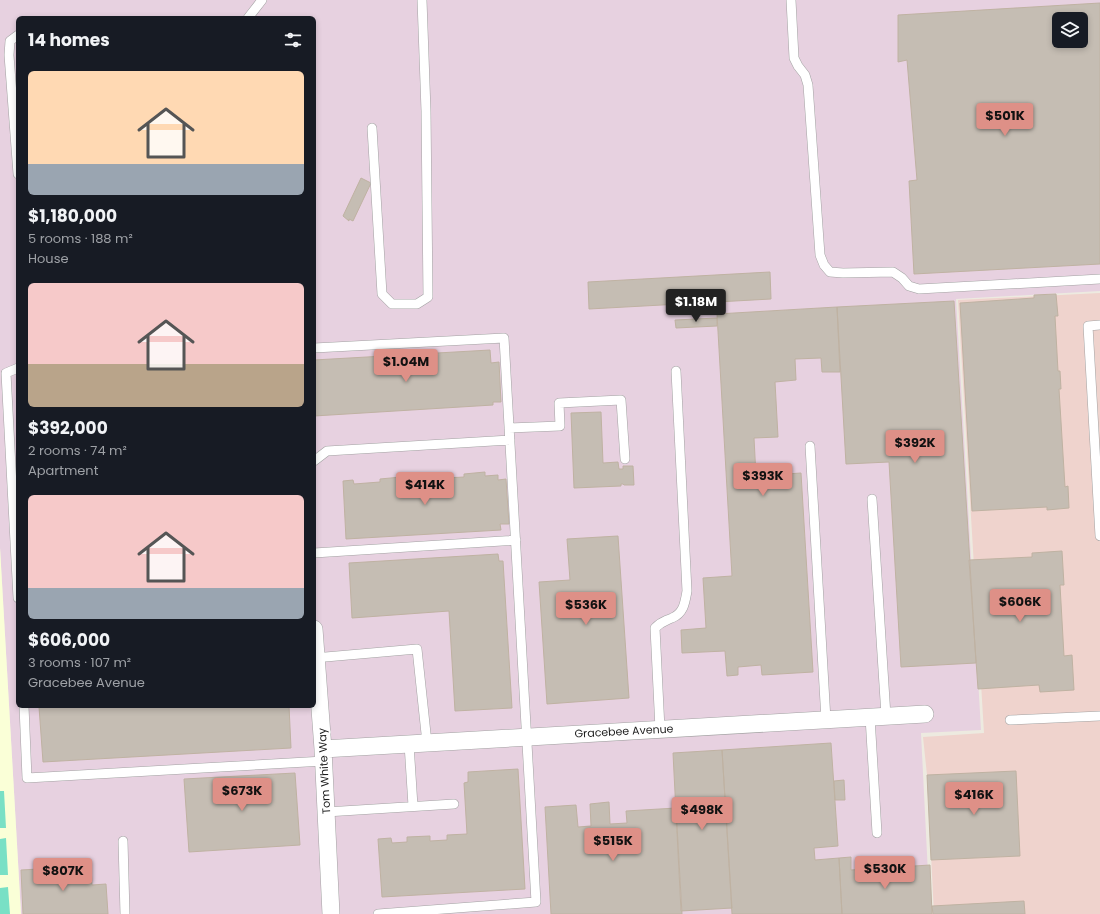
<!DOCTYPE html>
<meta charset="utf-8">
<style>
body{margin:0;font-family:Poppins,sans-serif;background:#20242c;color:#f1f3f6;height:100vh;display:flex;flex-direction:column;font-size:15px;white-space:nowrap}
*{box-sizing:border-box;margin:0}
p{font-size:13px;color:#9ea1a6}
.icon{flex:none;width:22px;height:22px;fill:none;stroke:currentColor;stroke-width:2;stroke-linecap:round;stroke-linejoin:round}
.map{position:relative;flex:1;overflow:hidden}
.panel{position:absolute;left:16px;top:16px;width:300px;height:692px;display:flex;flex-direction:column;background:#171b24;border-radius:6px;box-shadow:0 2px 6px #0003}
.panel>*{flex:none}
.fabs{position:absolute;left:1052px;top:12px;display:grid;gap:8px}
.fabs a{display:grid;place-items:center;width:36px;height:36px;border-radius:6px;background:#171b24;box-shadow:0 2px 6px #0003;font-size:20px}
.price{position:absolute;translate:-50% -34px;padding:0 9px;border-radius:4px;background:#de9087;color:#111;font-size:13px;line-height:26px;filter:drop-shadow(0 1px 2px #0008)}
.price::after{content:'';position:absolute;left:50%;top:24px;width:12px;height:9px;margin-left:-6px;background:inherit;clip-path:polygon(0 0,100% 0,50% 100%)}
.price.selected{background:#222;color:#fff}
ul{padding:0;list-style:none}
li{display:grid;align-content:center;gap:8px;height:212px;padding:0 12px}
li span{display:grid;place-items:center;height:124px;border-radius:6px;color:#555}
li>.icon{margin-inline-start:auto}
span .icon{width:72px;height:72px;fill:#fffc;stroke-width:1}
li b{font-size:17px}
h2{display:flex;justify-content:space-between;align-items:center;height:48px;padding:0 12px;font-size:17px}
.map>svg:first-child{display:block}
.commercial{fill:#efd3cd}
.industrial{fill:#e7d1e0;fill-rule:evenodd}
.education{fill:#faffd7}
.pitch{fill:#79e0c5}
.building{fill:#c5bdb3;stroke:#bfb2a2;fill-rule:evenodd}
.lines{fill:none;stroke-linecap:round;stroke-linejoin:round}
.service-casing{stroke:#a2a2a2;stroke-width:10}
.minor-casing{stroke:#a2a2a2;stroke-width:18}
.service{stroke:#fff;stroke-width:9}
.minor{stroke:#fff;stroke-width:17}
.labels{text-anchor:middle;stroke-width:3.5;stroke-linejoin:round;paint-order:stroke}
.street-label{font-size:11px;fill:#1b1b1b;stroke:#fff}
</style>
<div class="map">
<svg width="1100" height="914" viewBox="0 0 1100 914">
<rect width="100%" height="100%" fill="#edeae0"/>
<path class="commercial" d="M1100,293V914H934L927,775L923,737L984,733L958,300Z"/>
<path class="industrial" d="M0,0H1100V291L956,299L981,730L921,733L930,914H21L0,548ZM18,18H314V706H18ZM1059,19H1081V41H1059Z"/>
<path class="education" d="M0,548L21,914H0Z"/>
<path class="pitch" d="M0,791H4L6,828H0Z
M6,838L8,875H0V839Z
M8,887L10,914H0V888Z"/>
<path class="building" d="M1100,3V264L914,274L909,181L917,180L907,60L898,62V15ZM1059,19H1081V41H1059Z
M361,178L371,183L353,221L349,219V221L343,216Z
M770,272L771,299L589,309L588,282Z
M1056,294L1058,316H1055L1058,371H1060L1061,389H1059L1065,487L1068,486L1069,508L1047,510V507L972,511L960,303L1034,298V295Z
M954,301L976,663L901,667L889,462L846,464L837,307Z
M837,307L840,372H822L821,358L795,359L796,380L775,382L778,437L754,438L756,476L801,473L813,672L762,675L761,665L738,667V675L727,676L725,651L682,653L681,630L706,628L703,578L732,576L717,314Z
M717,318V326L676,328L675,320Z
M490,350L491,363L499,362L501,402H493V405L314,416V360Z
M601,412L603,463L618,462L619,469H623V466H633L634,485H624L623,484H621V486L574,488L571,413Z
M485,472V476L498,475V480L506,479L509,524H500L501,530L346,539L343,481L353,480L354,484L380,482V479L401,477V481L424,480L423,476L445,475L446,478L464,477V474Z
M618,536L629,698L547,704L539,582L570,580L567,539Z
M1062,551L1064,585H1060L1064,656L1072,655L1074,690L1040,692L1039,685L978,689L969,560L1032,557V553Z
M498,554L499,561H503L512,708L455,711L449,611L352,618L349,563Z
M64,706H289L291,748L43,762L39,707Z
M831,743L838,846L814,848L815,860L839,858L842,914H732L722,750Z
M722,750L732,908L681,911L673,753Z
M518,769L525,889L382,897L378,839L391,838L392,843L407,842V837L430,836V841L447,840V835L467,834L464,783L468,782V772Z
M1016,771L1020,856L931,860L927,775Z
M295,773L300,845L189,852L184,779Z
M844,780L845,800H835L834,781Z
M609,802L610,824L627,823L626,811L676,808L682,914H551L545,807L576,805L578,827L591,826L590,804Z
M851,857V870L930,865L932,914H842L839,858Z
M91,866L92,885L106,884L108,914H23L21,870Z
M1024,901L1025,914H933L932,906Z"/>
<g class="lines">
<defs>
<path id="service" d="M791,0L794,58L798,66L805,75L808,85L820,255L824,265L830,272L843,273L893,272L902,278L909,286L919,289L1100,279
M248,18L262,0
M18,35L10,41L9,55L18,174
M372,128L382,294L392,304H417L428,297L426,111L422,0
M1100,325L1088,326L1100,536
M314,348L504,338L536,902L378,914
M18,368L6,373L18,598
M509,428L560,426L559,403L621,400L625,459
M810,446L826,720
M314,461L327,451L510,440
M872,499L886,716
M314,553L516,540
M314,658L417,649L427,743
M24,706L27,778L324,761
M870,717L877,833
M1010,720L1100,716
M660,729L655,628C662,621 663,622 672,618C684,613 685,602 687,591L676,371
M409,744L413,806
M326,812L454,804
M123,841L125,914"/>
<path id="minor" d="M314,629L323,749L331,914
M323,749L925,714"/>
</defs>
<use href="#service" class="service-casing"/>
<use href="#minor" class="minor-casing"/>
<use href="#service" class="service"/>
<use href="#minor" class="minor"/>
</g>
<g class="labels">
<g class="street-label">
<text transform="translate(624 731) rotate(-3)" y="4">Gracebee Avenue</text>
<text transform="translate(324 771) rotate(-93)" y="4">Tom White Way</text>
</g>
</g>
</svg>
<div class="fabs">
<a><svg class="icon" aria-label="layers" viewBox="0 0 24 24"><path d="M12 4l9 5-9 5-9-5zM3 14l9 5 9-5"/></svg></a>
</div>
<b class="price" style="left:1005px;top:137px">$501K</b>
<b class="price selected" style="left:696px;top:323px">$1.18M</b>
<b class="price" style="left:406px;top:383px">$1.04M</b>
<b class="price" style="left:915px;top:464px">$392K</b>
<b class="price" style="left:763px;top:497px">$393K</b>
<b class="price" style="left:425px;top:506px">$414K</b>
<b class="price" style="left:1020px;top:623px">$606K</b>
<b class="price" style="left:586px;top:626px">$536K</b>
<b class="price" style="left:242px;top:812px">$673K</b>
<b class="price" style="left:974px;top:816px">$416K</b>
<b class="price" style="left:702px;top:831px">$498K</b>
<b class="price" style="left:613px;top:862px">$515K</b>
<b class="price" style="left:885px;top:890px">$530K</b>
<b class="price" style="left:63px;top:892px">$807K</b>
<section class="panel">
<h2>14 homes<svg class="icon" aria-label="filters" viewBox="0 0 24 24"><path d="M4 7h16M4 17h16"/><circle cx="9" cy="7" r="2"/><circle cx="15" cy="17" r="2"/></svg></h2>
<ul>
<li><span style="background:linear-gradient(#ffd9b3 75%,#9aa5b1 0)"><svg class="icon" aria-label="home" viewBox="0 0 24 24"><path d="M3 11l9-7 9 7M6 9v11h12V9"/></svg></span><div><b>$1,180,000</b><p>5 rooms · 188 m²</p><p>House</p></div></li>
<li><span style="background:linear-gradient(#f6c9c9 65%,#b9a48a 0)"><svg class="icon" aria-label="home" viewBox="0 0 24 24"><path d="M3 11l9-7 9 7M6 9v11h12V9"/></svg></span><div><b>$392,000</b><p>2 rooms · 74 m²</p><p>Apartment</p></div></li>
<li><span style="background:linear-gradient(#f6c9c9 75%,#9aa5b1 0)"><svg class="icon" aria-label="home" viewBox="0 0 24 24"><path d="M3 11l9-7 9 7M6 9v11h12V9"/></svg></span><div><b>$606,000</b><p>3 rooms · 107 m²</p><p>Gracebee Avenue</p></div></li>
</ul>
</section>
</div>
